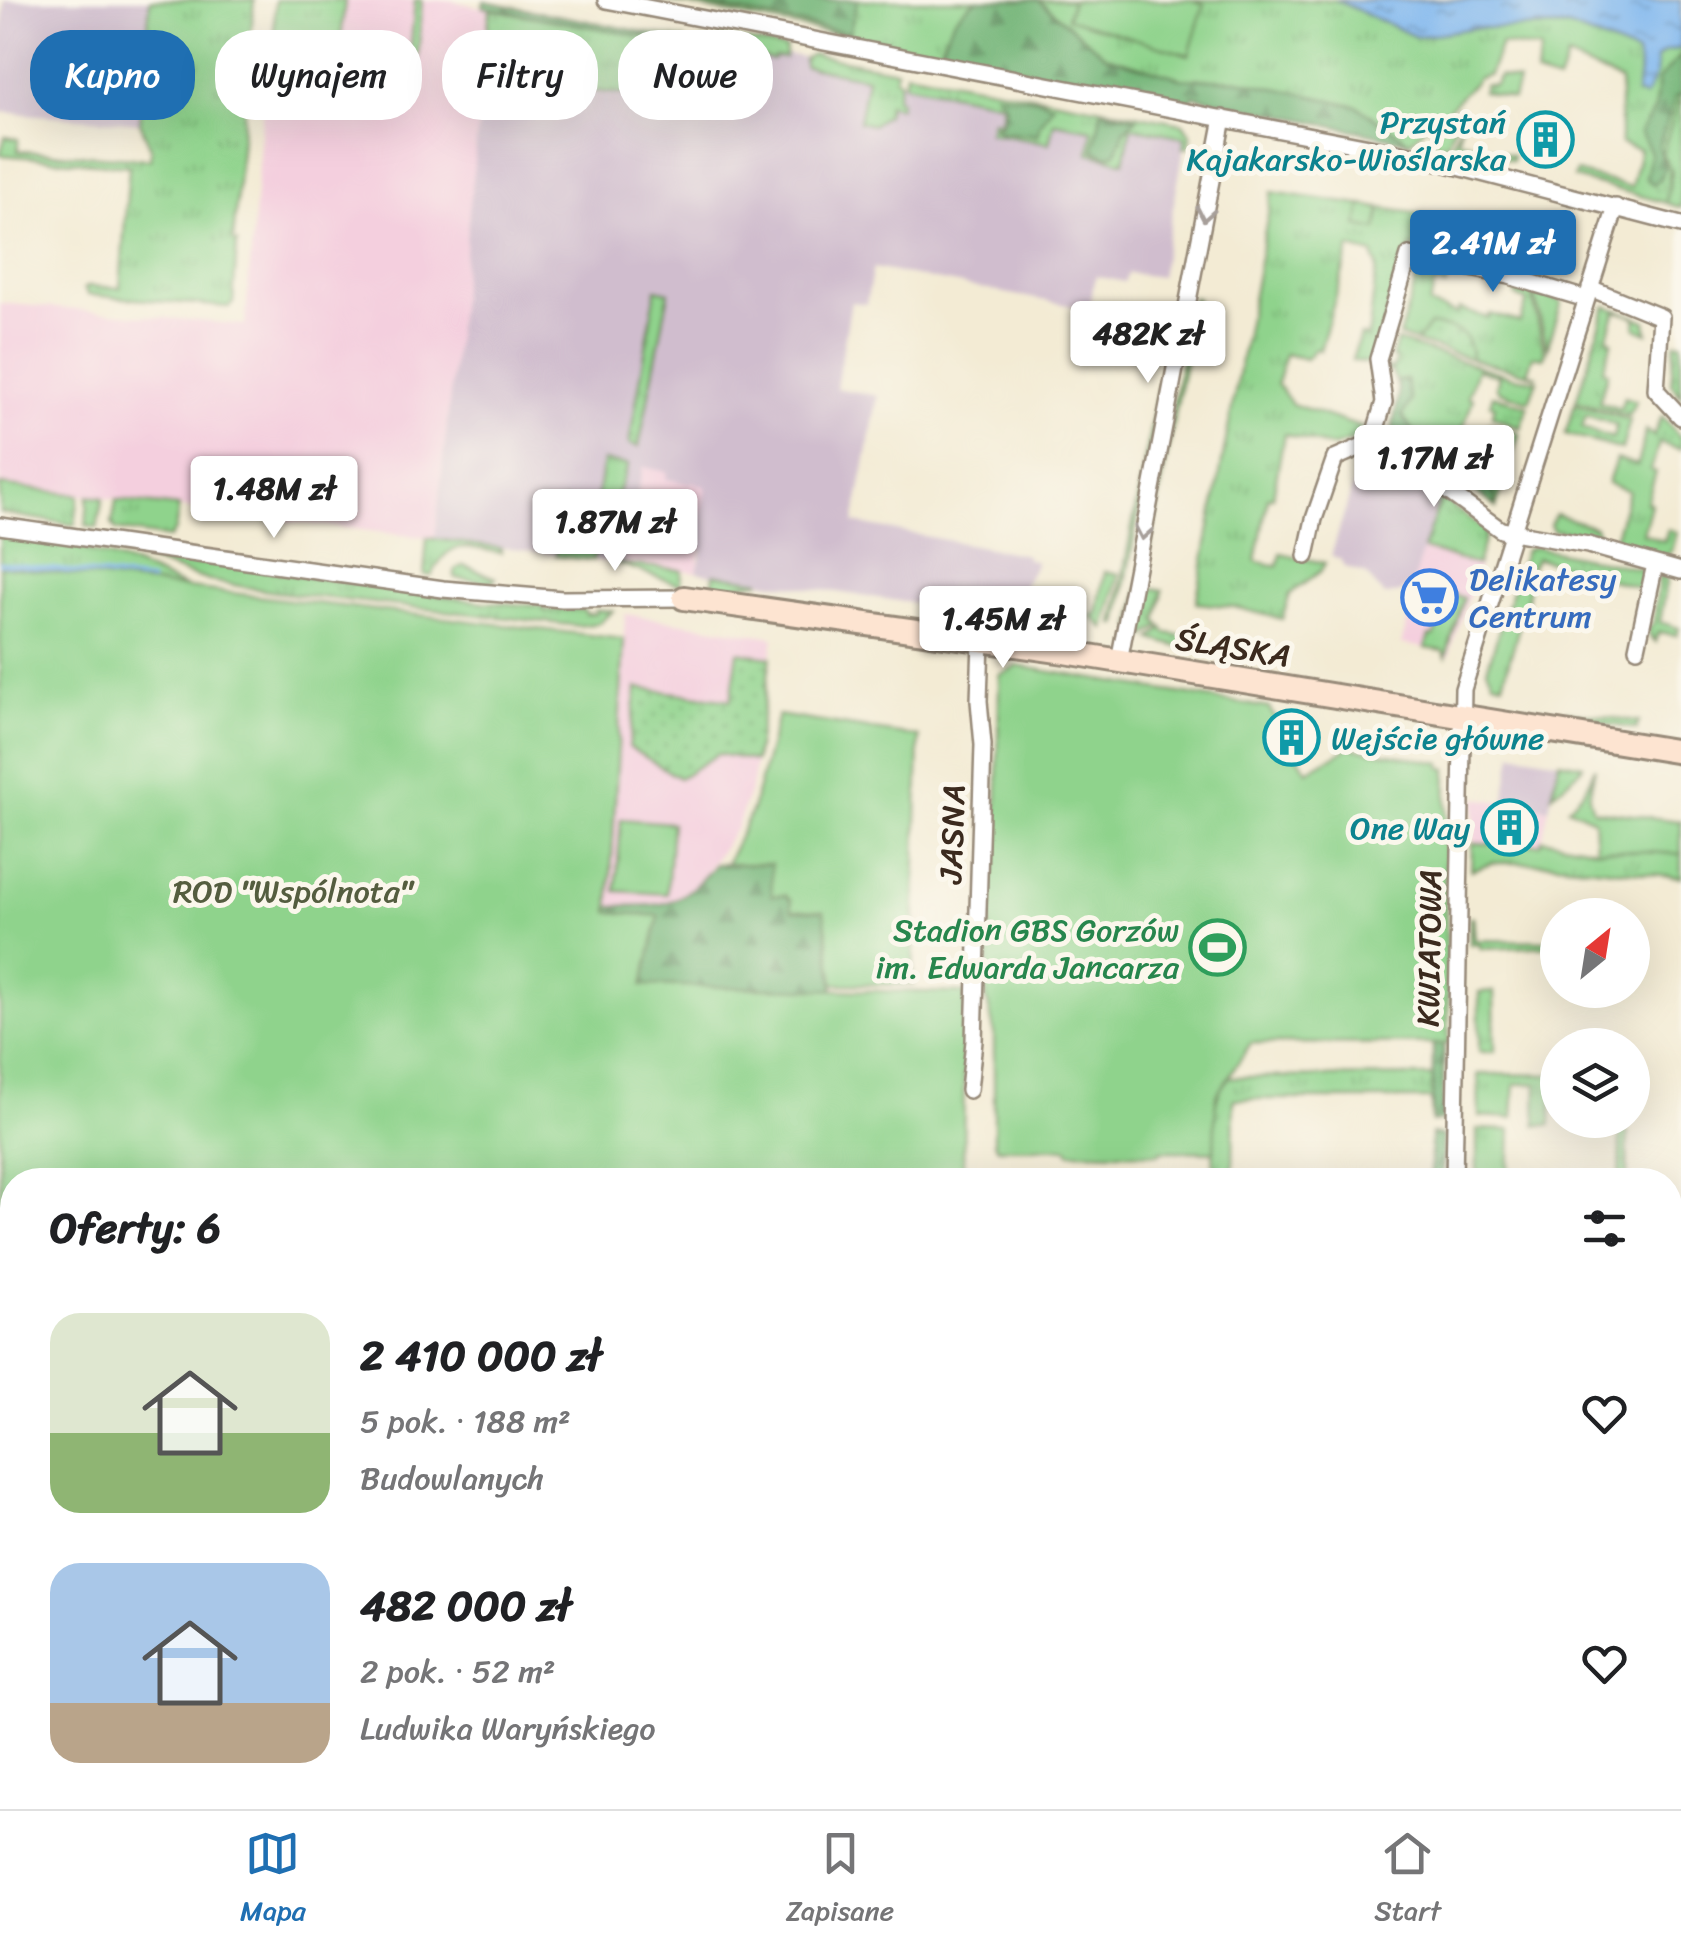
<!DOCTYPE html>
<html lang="pl">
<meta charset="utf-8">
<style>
body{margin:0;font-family:Sriracha,sans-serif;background:#f2f2f2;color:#202124;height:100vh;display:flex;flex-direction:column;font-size:38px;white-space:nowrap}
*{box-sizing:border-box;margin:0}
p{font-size:32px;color:#757577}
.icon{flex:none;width:55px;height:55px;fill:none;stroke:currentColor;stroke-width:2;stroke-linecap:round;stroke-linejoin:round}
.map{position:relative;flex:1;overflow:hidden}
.details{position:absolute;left:0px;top:1168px;width:1682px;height:642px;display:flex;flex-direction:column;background:#fff;border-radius:40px 40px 0 0;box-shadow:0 10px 40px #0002}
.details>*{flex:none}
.banner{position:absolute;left:30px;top:30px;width:1000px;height:90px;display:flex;gap:20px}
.needle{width:65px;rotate:30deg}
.controls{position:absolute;left:1540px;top:898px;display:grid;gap:20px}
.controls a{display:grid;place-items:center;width:110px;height:110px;border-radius:50%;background:#fff;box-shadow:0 10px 40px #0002;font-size:50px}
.price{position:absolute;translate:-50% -85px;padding:0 22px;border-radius:10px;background:#fff;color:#222;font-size:32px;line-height:65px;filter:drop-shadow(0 2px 5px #0008)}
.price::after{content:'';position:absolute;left:50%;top:60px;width:30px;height:22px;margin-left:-15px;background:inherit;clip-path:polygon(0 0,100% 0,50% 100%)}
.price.current{background:#1f6fb2;color:#fff}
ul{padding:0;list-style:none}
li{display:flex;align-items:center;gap:30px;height:250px;padding:0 50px}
li span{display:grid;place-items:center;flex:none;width:280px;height:200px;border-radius:30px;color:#555}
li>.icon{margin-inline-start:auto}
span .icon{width:120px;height:120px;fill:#fffc;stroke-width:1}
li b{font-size:42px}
h2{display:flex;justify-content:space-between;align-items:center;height:120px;padding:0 50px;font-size:42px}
.pill{padding:0 35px;border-radius:40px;background:#fff;box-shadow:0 10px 40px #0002;font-size:35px;line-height:90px}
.pill.current{background:#1f6fb2;color:#fff}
.tabs{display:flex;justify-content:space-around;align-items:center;height:140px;border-top:2px solid #e0e0e0;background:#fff;font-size:28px;color:#757577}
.tabs a{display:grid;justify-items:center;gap:5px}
.tabs .current{color:#1f6fb2}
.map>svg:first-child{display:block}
.built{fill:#f4cfde}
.industrial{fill:#d0bdce}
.grass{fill:url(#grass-tufts);stroke:#657e55;stroke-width:2.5;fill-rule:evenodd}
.forest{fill:url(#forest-firs);stroke:#57704b;stroke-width:2.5}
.park{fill:url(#park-dots);stroke:#657e55;stroke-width:2.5}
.garden{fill:#8fd38c;stroke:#657e55;stroke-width:2.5}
.water{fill:url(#water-ripples);stroke:#5c7086;stroke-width:2.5}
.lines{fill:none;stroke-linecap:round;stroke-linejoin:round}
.stream{stroke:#7eb6ee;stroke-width:4}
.street-casing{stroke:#978a79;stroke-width:20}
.secondary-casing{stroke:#978a79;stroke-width:28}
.street{stroke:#fff;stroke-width:15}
.secondary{stroke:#fde4d1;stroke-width:22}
.oneway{stroke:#a79f9a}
.labels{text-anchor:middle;stroke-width:10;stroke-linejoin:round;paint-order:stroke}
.culture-label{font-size:32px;fill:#0d838f;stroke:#fbf7ec;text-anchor:end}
.shop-label{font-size:32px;fill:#366cbe;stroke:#fbf7ec;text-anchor:start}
.street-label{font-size:32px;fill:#3b2a1e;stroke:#fbf7ec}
.park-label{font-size:32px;fill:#545d3f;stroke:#fbf7ec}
.leisure-label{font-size:32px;fill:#27864d;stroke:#fbf7ec;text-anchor:end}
</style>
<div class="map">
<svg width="1681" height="1809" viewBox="0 0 1681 1809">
<defs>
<pattern id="grass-tufts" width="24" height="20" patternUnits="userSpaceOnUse" patternTransform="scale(2.5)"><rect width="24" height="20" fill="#8fd38c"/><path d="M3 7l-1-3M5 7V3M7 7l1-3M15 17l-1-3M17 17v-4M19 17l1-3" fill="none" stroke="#7cb578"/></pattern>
<pattern id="forest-firs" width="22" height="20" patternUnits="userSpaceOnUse" patternTransform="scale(2.5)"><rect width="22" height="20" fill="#73b578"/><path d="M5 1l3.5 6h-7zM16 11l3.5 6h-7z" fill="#609362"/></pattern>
<pattern id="park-dots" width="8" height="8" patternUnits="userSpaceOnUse" patternTransform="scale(2.5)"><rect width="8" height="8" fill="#8fd38c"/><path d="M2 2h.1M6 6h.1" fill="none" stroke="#7cb578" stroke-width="1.8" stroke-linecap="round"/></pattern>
<pattern id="water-ripples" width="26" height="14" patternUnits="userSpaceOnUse" patternTransform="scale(2.5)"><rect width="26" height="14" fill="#7eb6ee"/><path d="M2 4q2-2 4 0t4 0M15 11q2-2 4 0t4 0" fill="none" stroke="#6894c0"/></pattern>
</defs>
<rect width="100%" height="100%" fill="#fbf7ec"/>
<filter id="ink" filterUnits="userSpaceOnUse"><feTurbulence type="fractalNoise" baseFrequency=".01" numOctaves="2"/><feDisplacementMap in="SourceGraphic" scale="20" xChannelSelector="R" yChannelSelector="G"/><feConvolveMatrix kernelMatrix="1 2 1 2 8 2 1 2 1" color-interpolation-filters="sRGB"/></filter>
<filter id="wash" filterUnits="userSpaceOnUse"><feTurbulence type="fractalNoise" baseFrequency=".0048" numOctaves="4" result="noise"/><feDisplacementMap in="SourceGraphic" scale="40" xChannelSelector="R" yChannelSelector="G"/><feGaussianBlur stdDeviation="2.25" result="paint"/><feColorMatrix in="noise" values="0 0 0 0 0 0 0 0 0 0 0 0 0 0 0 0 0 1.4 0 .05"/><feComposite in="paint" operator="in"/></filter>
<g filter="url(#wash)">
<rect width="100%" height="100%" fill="#f3ebd4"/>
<path class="built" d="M345,0H449L490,9L435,539L0,485V303L245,325L265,83L336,89Z
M631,458L712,474L697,572L593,560Z
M1422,549L1479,566L1449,656L1446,657L1442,651L1401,644L1413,603L1406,601Z
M625,614L774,637L752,784L737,827L698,884L678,900L662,905L609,906Z
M1475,798L1549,808L1541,844L1474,843Z"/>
<path class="industrial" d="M4,0H150L140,123L0,112Z
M490,9L716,50L718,42L808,58L807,64L1187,134L1160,277L1128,273L1124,282L1096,276L1088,309L873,268L866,304L851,302L836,388L878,396L854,523L1027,555V559L1037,562L1022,589L1017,618L697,572L702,550L695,548L706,487L692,481L691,484L666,479L667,472L643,467L624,563L435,539Z
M1389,458L1440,494L1413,581L1400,593L1385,596L1365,574L1345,567L1341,560L1331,556L1360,462Z
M1513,753L1559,761L1549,808L1504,802Z"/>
<path class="grass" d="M150,0H254L233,241L237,242L233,303L229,307L88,295L84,289L89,286L120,288L129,166L0,155L5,137L18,139V151L150,159L151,148L140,123Z
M275,0H345L337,80L309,77L316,69L313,57L288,62L274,54Z
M415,0H422L417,77H408Z
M659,0H678L849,33L858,0H977C954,13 947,30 939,54Z
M1038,0H1336L1416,37L1473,28L1568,27L1637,54L1640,72L1636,94L1656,74V59L1664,52L1681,48V103L1678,102L1666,203L1574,178L1576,172L1631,187L1640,150L1620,143V81L1567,58L1558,82L1535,75L1541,50L1501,44L1489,75L1478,78L1430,128L1428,123L1410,142L1357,106L1238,80L1180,78L1106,56Z
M490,9L685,44L681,68L677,67L680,48L654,44L651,62L640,70L636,91L648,97L482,78Z
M719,36L786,48L785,58L775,57L773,60L734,53V49L724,48L714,86L709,85L711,76L697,68L701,41L717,43Z
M812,54L897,70L895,78L900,80L896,99L900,100L899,107L888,104L886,115L872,125L859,122L867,78L804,66V59Z
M906,72L1183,123L1191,135L1189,147L1183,148L1185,137L1131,127L1124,162L1089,153L1092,129L1054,122L1049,143L989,132L992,120L1000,121L1002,103L904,84Z
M1499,76L1518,81L1513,99L1482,91L1484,85H1495Z
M1458,107L1466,116H1457L1447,144L1437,143L1432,134Z
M1461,121L1458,140L1513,155L1512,160L1452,145Z
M1272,192L1408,212L1528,239L1513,262L1411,247L1378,359L1365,363L1352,360L1360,335L1367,337L1369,330L1377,266L1373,254L1350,248L1320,350L1315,349L1306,359L1285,354L1277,384L1292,404L1363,428L1356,440L1332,447L1284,434L1273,497H1268L1256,561L1278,566L1281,554L1325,563L1321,571L1290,594L1282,619L1234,607L1196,603Z
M1421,265L1450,272L1446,286L1435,284L1429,305L1457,314L1459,309L1488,318L1490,314L1520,322L1527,301L1515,296L1518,287L1531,290L1545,355L1543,358L1533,356L1527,372L1537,376L1471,359C1470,330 1457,330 1430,325L1416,342L1399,336Z
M656,289L669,292L639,447L629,444Z
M1176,290L1180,291L1118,624H1114Z
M1534,291L1562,302L1547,349Z
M1193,298L1197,299L1135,627H1132Z
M1606,306L1646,321L1648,333L1635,328L1637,317L1616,311L1607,338L1612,341L1603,370L1608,372L1599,402L1620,409L1624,397L1636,401L1628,416L1576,401Z
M1397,341L1513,377L1537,380L1529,401L1499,391L1496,387L1499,376L1477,369L1468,397L1473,399L1463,428L1468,430L1459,460C1439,451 1405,438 1403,413C1401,402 1405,389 1406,379L1396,382L1391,370L1383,373L1382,367L1393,369L1396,359L1392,358Z
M1493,395L1528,406L1520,428L1492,416L1495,406L1490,404Z
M1575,404L1630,420L1622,450L1565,434ZM1586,415L1616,425L1613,438L1582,428Z
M1662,416L1681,438V449L1659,443L1651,470L1656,472L1647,502L1651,504L1643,534L1664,541L1668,529L1677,532L1672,551L1665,558L1613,542L1629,491L1608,483L1616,459L1637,465L1646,430L1653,436Z
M1489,424L1519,434L1511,458L1490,452L1487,448Z
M1484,456L1510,463L1496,507L1491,476L1481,468Z
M603,461L628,465L593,560L556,556L563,501L596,505Z
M0,485L79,495L75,525L0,513Z
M88,496L103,498L97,528L86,526Z
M1441,498L1487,531L1477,565L1423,549Z
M116,500L179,507L175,530L169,538L116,530L112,524Z
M1555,514L1595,527L1599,536L1553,530L1550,525Z
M0,534L65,543L135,565L189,589L0,566Z
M427,538L435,539L501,548V553C465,547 448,538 432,576L424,575Z
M107,547L483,602L543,606V610H584L586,614H596V610L613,611L599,623L579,626L275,592L209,581Z
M1534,547L1645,570L1641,589L1537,558L1531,567L1527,599L1503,683L1493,681L1487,669L1525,550Z
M616,563L682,570L681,584H678Z
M462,566H465L496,578L492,582L455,578V570Z
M1105,571L1119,574L1105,629L1092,616L1097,612Z
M714,574L761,581L712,590Z
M1659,575L1668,578L1660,622L1679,628L1677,635L1658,632L1656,642L1649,635V627L1654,623Z
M1148,587L1163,590L1157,621L1161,626L1144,637L1140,634Z
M1446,592L1464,598L1446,657L1443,651L1425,648L1429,636H1434Z
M1163,628L1166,633L1197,638L1195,652L1151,639Z
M1567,711L1639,722L1636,729L1566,717Z
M1542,839L1596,849L1681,854V877L1549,863H1491L1471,870L1472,843L1541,844Z
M1470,917H1473L1475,940L1557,941V946L1481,949L1480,945L1470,944Z
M1494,991L1495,1052H1479V992Z
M1478,1074L1557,1075V1082L1553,1083L1551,1125H1536L1537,1084H1515L1513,1118L1479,1116Z
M1434,1076L1432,1122L1431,1099H1234L1233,1180H1214C1214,1150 1206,1097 1230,1077Z
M1477,1129L1511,1130L1509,1180H1477Z
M1620,1132H1628L1627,1180H1619Z"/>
<path class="forest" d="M678,0H858L849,33Z
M977,0H1038L1106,56L1180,78L1238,80L1357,106L1410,142L1193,96L1191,101L939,54C947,30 954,13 977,0Z
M484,1L685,40V44L483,7Z
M1681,55V96L1675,97L1659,146L1665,167L1660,179L1653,185L1646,178L1651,153L1640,132L1655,109L1658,80Z
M996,94L1040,99L1053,105L1040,123L1037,135L999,131L994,126L1001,123L1005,105Z
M1102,110L1137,118L1125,129L1116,153L1107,156L1093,150Z
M1406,379L1411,401L1402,416C1429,459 1458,450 1491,476L1496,507L1437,462L1393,443C1389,421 1403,402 1396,382Z
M715,864H772L784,894L791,900L792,910L824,911L834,990L642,985L609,912V906C665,905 677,910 715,864Z
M1433,1044H1444L1443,1120L1432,1122Z
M1431,1134L1443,1136L1442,1180H1431Z"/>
<path class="park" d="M1430,325C1457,330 1470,329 1471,359L1416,342Z
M1675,342H1681V396L1671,383Z
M738,652L771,657L755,761L718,754L679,778L629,747L637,688L731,700Z"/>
<path class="garden" d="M1072,0H1192L1204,4L1189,55L1067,18Z
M1678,102L1681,103V208L1666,203L1672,171L1662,155Z
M1362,205L1381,209L1377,230L1358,226Z
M0,566L624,639L609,912L659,916L643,985L965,993L963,1180H12V1798H947V1809H0Z
M1017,666L1269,708L1307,771L1349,747L1442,763L1441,767L1447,769L1445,881L1449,1044L1251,1043L1216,1096L1214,1152L1160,1151L1159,1154L1069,1152L1068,1148H998L994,1143V1031L986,996L998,784L999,675Z
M778,715L919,737L913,985L834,984L824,911L792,910L791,900L785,895L772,896L771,864H726L752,810Z
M1559,761L1583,765L1581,770L1552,795Z
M1595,767L1589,797L1593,810L1681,821V854L1596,849L1594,819L1568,807L1585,789Z
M621,819L672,823L667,894L616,891Z
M973,1798H1206V1809H973Z"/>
<path class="water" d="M1336,0H1681V48L1664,52L1656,59V74L1645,97L1636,94L1640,72L1637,54L1568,27L1473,28L1416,37Z"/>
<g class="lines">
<path class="stream" d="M0,563L151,581"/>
</g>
</g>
<g filter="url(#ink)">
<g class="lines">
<defs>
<path id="street" d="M606,0L1416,156L1681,225
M1590,288L1661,317L1656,390L1681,417
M1372,442L1388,448L1501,530L1588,545L1681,571
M0,526L443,589L562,599L684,598
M1306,556L1314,519L1335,458L1372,442L1384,402L1378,359L1409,255L1509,276L1586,299
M1637,648L1655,564
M1119,661L1223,118
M969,1090L974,1041L983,745L979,701L981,640
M1454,1180L1463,689L1616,207
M1670,1254H1681
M1670,1733H1681
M1215,1809L1216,1798
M1442,1809V1798"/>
<path id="secondary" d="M684,598L1065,652L1681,752"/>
</defs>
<use href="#street" class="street-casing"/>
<use href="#secondary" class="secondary-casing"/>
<use href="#street" class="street"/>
<use href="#secondary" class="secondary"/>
</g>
<defs><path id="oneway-chevron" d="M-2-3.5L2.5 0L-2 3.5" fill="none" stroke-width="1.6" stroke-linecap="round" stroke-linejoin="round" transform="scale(2.5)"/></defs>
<g class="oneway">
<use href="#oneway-chevron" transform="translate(1205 214) rotate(101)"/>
<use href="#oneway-chevron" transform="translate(1143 533) rotate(101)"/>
</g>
</g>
<defs>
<symbol id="building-ring" viewBox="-11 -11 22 22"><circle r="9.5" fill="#fbf7ec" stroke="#0f9aa8" stroke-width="1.5"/><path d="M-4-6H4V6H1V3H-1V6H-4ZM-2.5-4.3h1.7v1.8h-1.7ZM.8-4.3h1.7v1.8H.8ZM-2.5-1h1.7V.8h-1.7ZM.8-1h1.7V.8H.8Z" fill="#0f9aa8"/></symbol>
<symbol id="supermarket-ring" viewBox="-11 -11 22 22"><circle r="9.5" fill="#fbf7ec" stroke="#3f7fe0" stroke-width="1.5"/><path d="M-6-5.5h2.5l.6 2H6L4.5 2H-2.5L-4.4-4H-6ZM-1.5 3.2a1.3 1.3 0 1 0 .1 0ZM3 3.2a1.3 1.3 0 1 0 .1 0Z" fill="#3f7fe0"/></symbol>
<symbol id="stadium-ring" viewBox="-11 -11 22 22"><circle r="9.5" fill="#fbf7ec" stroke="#2e9e5b" stroke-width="1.5"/><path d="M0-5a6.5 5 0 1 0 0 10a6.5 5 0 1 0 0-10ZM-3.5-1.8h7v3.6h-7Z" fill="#2e9e5b"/></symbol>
</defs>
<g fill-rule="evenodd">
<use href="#building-ring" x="1514" y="108" width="63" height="63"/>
<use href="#supermarket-ring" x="1398" y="566" width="63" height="63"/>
<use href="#building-ring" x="1260" y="706" width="63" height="63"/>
<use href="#building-ring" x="1478" y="796" width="63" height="63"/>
<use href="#stadium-ring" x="1186" y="916" width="63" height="63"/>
</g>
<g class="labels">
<g class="culture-label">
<text x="1506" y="133">Przystań<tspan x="1506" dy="37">Kajakarsko-Wioślarska</tspan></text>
<text x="1331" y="749" text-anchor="start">Wejście główne</text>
<text x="1470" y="839">One Way</text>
</g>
<g class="shop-label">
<text x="1469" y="590">Delikatesy<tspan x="1469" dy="37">Centrum</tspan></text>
</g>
<g class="street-label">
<text transform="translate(1233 647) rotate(9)" y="11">ŚLĄSKA</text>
<text transform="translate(952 834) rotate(-88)" y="11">JASNA</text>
<text transform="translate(1429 948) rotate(-89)" y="11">KWIATOWA</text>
</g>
<g class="park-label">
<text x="293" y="902">ROD "Wspólnota"</text>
</g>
<g class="leisure-label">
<text x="1179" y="941">Stadion GBS Gorzów<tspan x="1179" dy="37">im. Edwarda Jancarza</tspan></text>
</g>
</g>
</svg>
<div class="controls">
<a><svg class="needle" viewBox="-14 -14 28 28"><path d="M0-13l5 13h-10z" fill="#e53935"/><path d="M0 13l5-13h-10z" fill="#757577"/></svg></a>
<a><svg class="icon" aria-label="layers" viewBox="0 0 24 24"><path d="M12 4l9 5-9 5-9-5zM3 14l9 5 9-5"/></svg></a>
</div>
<b class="price current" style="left:1493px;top:295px">2.41M zł</b>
<b class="price" style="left:1148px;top:386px">482K zł</b>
<b class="price" style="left:1434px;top:510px">1.17M zł</b>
<b class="price" style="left:274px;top:541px">1.48M zł</b>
<b class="price" style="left:615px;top:574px">1.87M zł</b>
<b class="price" style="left:1003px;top:671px">1.45M zł</b>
<div class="banner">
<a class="pill current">Kupno</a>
<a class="pill">Wynajem</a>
<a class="pill">Filtry</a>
<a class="pill">Nowe</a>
</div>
<section class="details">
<h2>Oferty: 6<svg class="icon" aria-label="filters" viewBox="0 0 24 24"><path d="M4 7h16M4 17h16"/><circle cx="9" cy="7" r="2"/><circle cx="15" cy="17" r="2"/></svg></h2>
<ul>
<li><span style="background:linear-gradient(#dfe7d0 60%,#8fb573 0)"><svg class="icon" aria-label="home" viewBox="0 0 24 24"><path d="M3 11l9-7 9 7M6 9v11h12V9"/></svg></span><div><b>2 410 000 zł</b><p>5 pok. · 188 m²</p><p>Budowlanych</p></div><svg class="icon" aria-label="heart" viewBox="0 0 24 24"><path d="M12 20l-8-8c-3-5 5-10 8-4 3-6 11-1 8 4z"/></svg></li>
<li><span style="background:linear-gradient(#a9c7e8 70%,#b9a48a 0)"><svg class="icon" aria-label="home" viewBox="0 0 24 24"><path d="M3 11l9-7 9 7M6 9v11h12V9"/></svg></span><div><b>482 000 zł</b><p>2 pok. · 52 m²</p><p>Ludwika Waryńskiego</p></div><svg class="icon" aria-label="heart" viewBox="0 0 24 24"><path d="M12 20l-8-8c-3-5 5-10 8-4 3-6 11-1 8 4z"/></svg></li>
</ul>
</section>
</div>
<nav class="tabs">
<a class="current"><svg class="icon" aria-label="map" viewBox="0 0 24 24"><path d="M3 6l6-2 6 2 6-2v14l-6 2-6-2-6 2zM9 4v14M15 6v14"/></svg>Mapa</a>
<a><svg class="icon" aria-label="saved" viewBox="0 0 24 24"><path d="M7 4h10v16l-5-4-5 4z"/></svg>Zapisane</a>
<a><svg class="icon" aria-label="home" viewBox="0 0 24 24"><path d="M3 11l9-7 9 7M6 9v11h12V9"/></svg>Start</a>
</nav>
